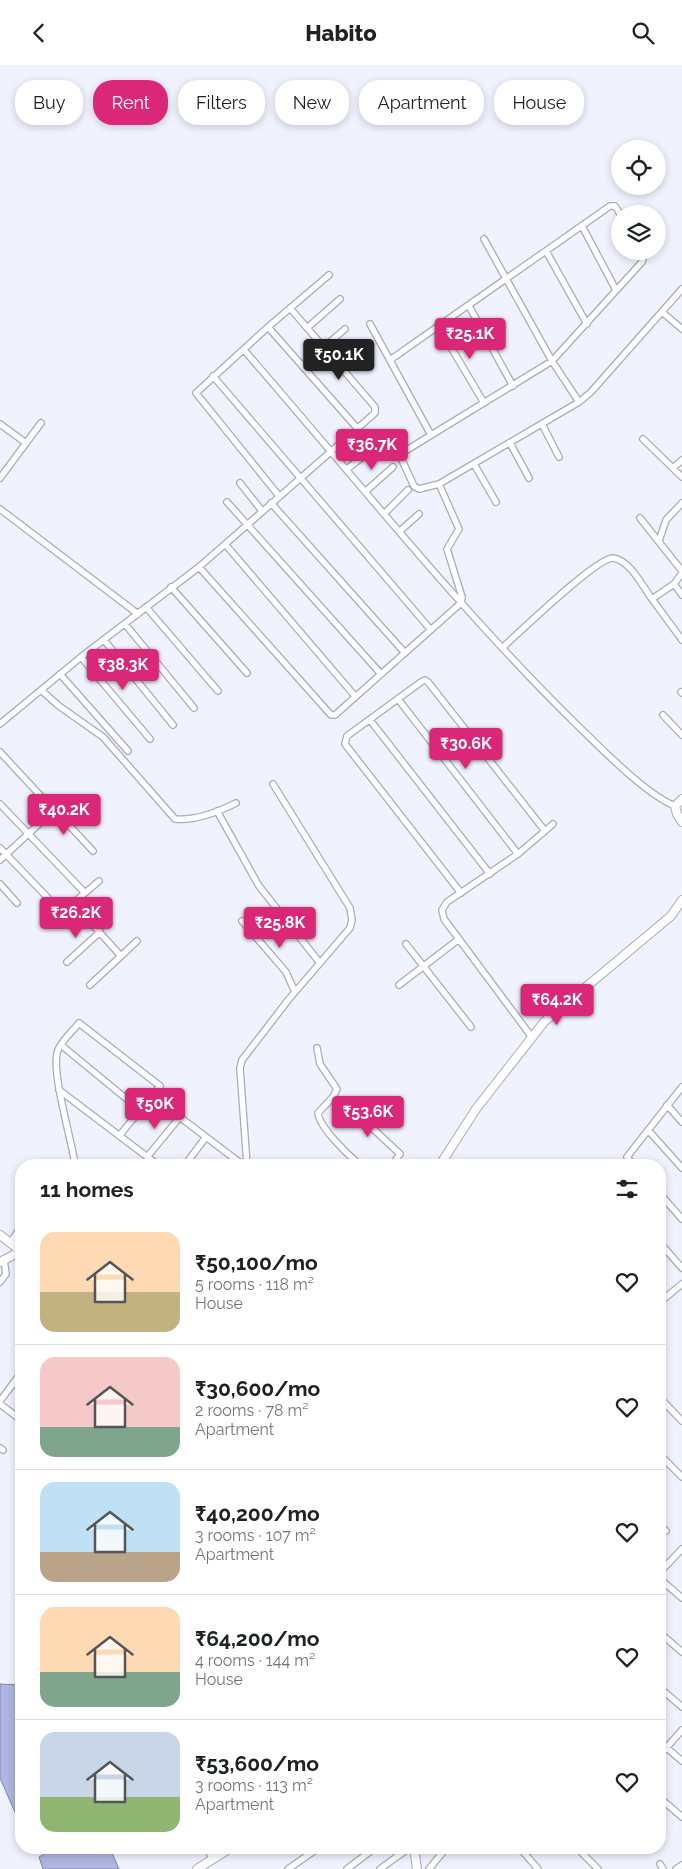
<!DOCTYPE html>
<meta charset="utf-8">
<style>
body{margin:0;font-family:Raleway,sans-serif;background:#f2f2f2;color:#202124;height:100vh;display:flex;flex-direction:column;font-size:19px;white-space:nowrap}
*{box-sizing:border-box;margin:0}
p{font-size:16px;color:#757577}
.icon{flex:none;width:28px;height:28px;fill:none;stroke:currentColor;stroke-width:2;stroke-linecap:round;stroke-linejoin:round}
.map{position:relative;flex:1;overflow:hidden}
.side{position:absolute;left:15px;top:1094px;width:651px;height:695px;display:flex;flex-direction:column;background:#fff;border-radius:20px;box-shadow:0 2px 8px #0003}
.side>*{flex:none}
.banner{position:absolute;left:15px;top:15px;width:652px;height:45px;display:flex;gap:10px}
.controls{position:absolute;left:611px;top:75px;display:grid;gap:10px}
.controls a{display:grid;place-items:center;width:55px;height:55px;border-radius:50%;background:#fff;box-shadow:0 2px 8px #0003;font-size:25px}
.price{position:absolute;translate:-50% -42px;padding:0 11px;border-radius:5px;background:#db2777;color:#fff;font-size:16px;line-height:32px;filter:drop-shadow(0 1px 2px #0008)}
.price::after{content:'';position:absolute;left:50%;top:30px;width:15px;height:11px;margin-left:-8px;background:inherit;clip-path:polygon(0 0,100% 0,50% 100%)}
.price.selected{background:#222;color:#fff}
ul{padding:0;list-style:none}
li{display:flex;align-items:center;gap:15px;height:125px;padding:0 25px}
li+li{border-top:1px solid #e0e0e0}
li span{display:grid;place-items:center;flex:none;width:140px;height:100px;border-radius:15px;color:#555}
li>.icon{margin-inline-start:auto}
span .icon{width:60px;height:60px;fill:#fffc;stroke-width:1}
li b{font-size:21px}
h2{display:flex;justify-content:space-between;align-items:center;height:60px;padding:0 25px;font-size:21px}
.chip{padding:0 18px;border-radius:20px;background:#fff;box-shadow:0 2px 8px #0003;font-size:18px;line-height:45px}
.chip.selected{background:#db2777;color:#fff}
header{display:flex;justify-content:space-between;align-items:center;height:65px;padding:0 25px;background:#fff;font-size:22px;font-weight:800}
.map>svg:first-child{display:block}
.water{fill:#afb5e2;stroke:#8185a7}
.lines{fill:none;stroke-linecap:round;stroke-linejoin:round}
.minor-casing{stroke:#a8aabe;stroke-width:8}
.tertiary-casing{stroke:#a8aabe;stroke-width:10}
.minor{stroke:#fff;stroke-width:5.5}
.tertiary{stroke:#fff;stroke-width:8}
</style>
<header><svg class="icon" aria-label="back" viewBox="0 0 24 24"><path d="M15 5l-7 7 7 7"/></svg>Habito<svg class="icon" aria-label="search" viewBox="0 0 24 24"><circle cx="10" cy="10" r="6"/><path d="M15 15l6 6"/></svg></header>
<div class="map">
<svg width="682" height="1804" viewBox="0 0 682 1804">
<rect width="100%" height="100%" fill="#f0f2fe"/>
<path class="water" d="M0,1619L21,1620V1761L0,1713Z
M57,1782L110,1783L119,1804H43L39,1792Z"/>
<g class="lines">
<defs>
<path id="minor" d="M582,161L616,225
M546,186L587,259
M469,241L513,321
M662,247L682,264
M370,259L431,370
M268,262L357,363
M439,262L484,338
M307,263L340,234
M324,282L345,264
M244,285C353,410 457,542 576,659C600,682 645,729 675,741
M390,295L610,141H615L620,149
M341,303L360,287
M213,311L431,565
M579,337L591,327L682,224
M0,359L26,378
M542,359L559,392
M643,374L682,412
M510,378L529,413
M474,399L496,437
M673,403L682,395
M347,404L392,369
M0,413L41,358
M240,418L262,446
M439,419L419,424L414,421L401,393L402,388L552,296L642,197L644,191L641,186
M366,426L393,402
M279,431L196,328L268,262L329,210
M227,437L381,609
M271,438L405,588
M0,444L138,549
M385,448L408,425
M640,453L682,506
M400,466L419,449
M659,476L666,455L682,438
M225,479L355,631
M199,502L331,650H335L461,538L462,532L447,484L459,464L439,419L579,337L552,296L484,174
M682,508L674,519L682,530
M674,519L652,534L682,575
M171,522L247,608
M146,542L218,626
M125,559L194,643
M104,575L173,660
M503,582C519,568 597,492 613,493C630,495 643,522 652,534
M81,592L150,674
M60,609L128,686
M41,625L59,641L103,672L175,754C195,756 218,747 236,738
M681,627L682,628
M398,634L518,789
M663,650L682,670
M370,655L490,809
M0,659L81,592L199,502L375,348V342L290,243
M0,687L50,741L52,747L0,795
M0,739L85,828L99,816
M52,742L93,786
M217,746L259,821L320,898
M0,783L48,833
M0,819L17,838
M85,828L73,838L121,891L137,876
M461,828L345,679L347,671L421,617L425,615L428,617L545,766
M242,856L286,907L295,927
M406,879L471,962
M67,897L100,867
M90,920L121,891
M399,920L459,874
M531,971L444,854L442,845L447,837L518,789L553,759
M61,980L140,1045
M317,983L320,999L337,1024L333,1032L318,1048C319,1062 348,1090 360,1100
M59,1025L158,1100
M152,1031L243,1100
M667,1040L682,1057
M353,1045L400,1089L392,1100
M648,1065L682,1103
M147,1092L180,1052
M75,1100C72,1075 50,1005 58,985C62,975 73,966 79,958L160,1021L119,1071
M185,1100L206,1072
M229,1100L234,1093
M247,1100L240,1003L242,995L289,934L350,863L352,855L350,843L273,719
M629,1100L631,1097L627,1092L682,1022
M660,1129L682,1154
M10,1178L21,1162
M660,1178L682,1203
M0,1217L6,1209L4,1195
M660,1237L682,1219
M660,1333L682,1356
M0,1336L21,1308
M0,1339L21,1355
M0,1383L3,1385
M660,1390L682,1412
M660,1460L666,1466
M660,1507L682,1484
M660,1514L682,1533
M660,1568L682,1587
M660,1623L682,1642
M660,1677L682,1696
M660,1690L682,1665
M660,1733L682,1752
M207,1782L212,1794
M519,1782L538,1804
M576,1782L598,1804
M660,1799L663,1804
M288,1804L320,1782
M347,1804L376,1782
M380,1804L409,1783
M429,1804L447,1782
M676,1804L682,1800"/>
<path id="tertiary" d="M682,734L675,741L677,749L682,757
M440,1100L476,1044L544,957L671,851L682,835
M0,1170L21,1186
M0,1197L21,1186
M414,1782L417,1804
M197,1804L232,1782"/>
</defs>
<use href="#minor" class="minor-casing"/>
<use href="#tertiary" class="tertiary-casing"/>
<use href="#minor" class="minor"/>
<use href="#tertiary" class="tertiary"/>
</g>
</svg>
<div class="controls">
<a><svg class="icon" aria-label="locate" viewBox="0 0 24 24"><circle cx="12" cy="12" r="6"/><path d="M12 2v4M12 18v4M2 12h4M18 12h4"/></svg></a>
<a><svg class="icon" aria-label="layers" viewBox="0 0 24 24"><path d="M12 4l9 5-9 5-9-5zM3 14l9 5 9-5"/></svg></a>
</div>
<b class="price" style="left:470px;top:295px">₹25.1K</b>
<b class="price selected" style="left:339px;top:316px">₹50.1K</b>
<b class="price" style="left:372px;top:406px">₹36.7K</b>
<b class="price" style="left:123px;top:626px">₹38.3K</b>
<b class="price" style="left:466px;top:705px">₹30.6K</b>
<b class="price" style="left:64px;top:771px">₹40.2K</b>
<b class="price" style="left:76px;top:874px">₹26.2K</b>
<b class="price" style="left:280px;top:884px">₹25.8K</b>
<b class="price" style="left:557px;top:961px">₹64.2K</b>
<b class="price" style="left:155px;top:1065px">₹50K</b>
<b class="price" style="left:368px;top:1073px">₹53.6K</b>
<div class="banner">
<a class="chip">Buy</a>
<a class="chip selected">Rent</a>
<a class="chip">Filters</a>
<a class="chip">New</a>
<a class="chip">Apartment</a>
<a class="chip">House</a>
</div>
<section class="side">
<h2>11 homes<svg class="icon" aria-label="filters" viewBox="0 0 24 24"><path d="M4 7h16M4 17h16"/><circle cx="9" cy="7" r="2"/><circle cx="15" cy="17" r="2"/></svg></h2>
<ul>
<li><span style="background:linear-gradient(#ffd9b3 60%,#c2b280 0)"><svg class="icon" aria-label="home" viewBox="0 0 24 24"><path d="M3 11l9-7 9 7M6 9v11h12V9"/></svg></span><div><b>₹50,100/mo</b><p>5 rooms · 118 m²</p><p>House</p></div><svg class="icon" aria-label="heart" viewBox="0 0 24 24"><path d="M12 20l-8-8c-3-5 5-10 8-4 3-6 11-1 8 4z"/></svg></li>
<li><span style="background:linear-gradient(#f6c9c9 70%,#7fa58c 0)"><svg class="icon" aria-label="home" viewBox="0 0 24 24"><path d="M3 11l9-7 9 7M6 9v11h12V9"/></svg></span><div><b>₹30,600/mo</b><p>2 rooms · 78 m²</p><p>Apartment</p></div><svg class="icon" aria-label="heart" viewBox="0 0 24 24"><path d="M12 20l-8-8c-3-5 5-10 8-4 3-6 11-1 8 4z"/></svg></li>
<li><span style="background:linear-gradient(#bfe0f5 70%,#b9a48a 0)"><svg class="icon" aria-label="home" viewBox="0 0 24 24"><path d="M3 11l9-7 9 7M6 9v11h12V9"/></svg></span><div><b>₹40,200/mo</b><p>3 rooms · 107 m²</p><p>Apartment</p></div><svg class="icon" aria-label="heart" viewBox="0 0 24 24"><path d="M12 20l-8-8c-3-5 5-10 8-4 3-6 11-1 8 4z"/></svg></li>
<li><span style="background:linear-gradient(#ffd9b3 65%,#7fa58c 0)"><svg class="icon" aria-label="home" viewBox="0 0 24 24"><path d="M3 11l9-7 9 7M6 9v11h12V9"/></svg></span><div><b>₹64,200/mo</b><p>4 rooms · 144 m²</p><p>House</p></div><svg class="icon" aria-label="heart" viewBox="0 0 24 24"><path d="M12 20l-8-8c-3-5 5-10 8-4 3-6 11-1 8 4z"/></svg></li>
<li><span style="background:linear-gradient(#c9d6e8 65%,#8fb573 0)"><svg class="icon" aria-label="home" viewBox="0 0 24 24"><path d="M3 11l9-7 9 7M6 9v11h12V9"/></svg></span><div><b>₹53,600/mo</b><p>3 rooms · 113 m²</p><p>Apartment</p></div><svg class="icon" aria-label="heart" viewBox="0 0 24 24"><path d="M12 20l-8-8c-3-5 5-10 8-4 3-6 11-1 8 4z"/></svg></li>
</ul>
</section>
</div>
